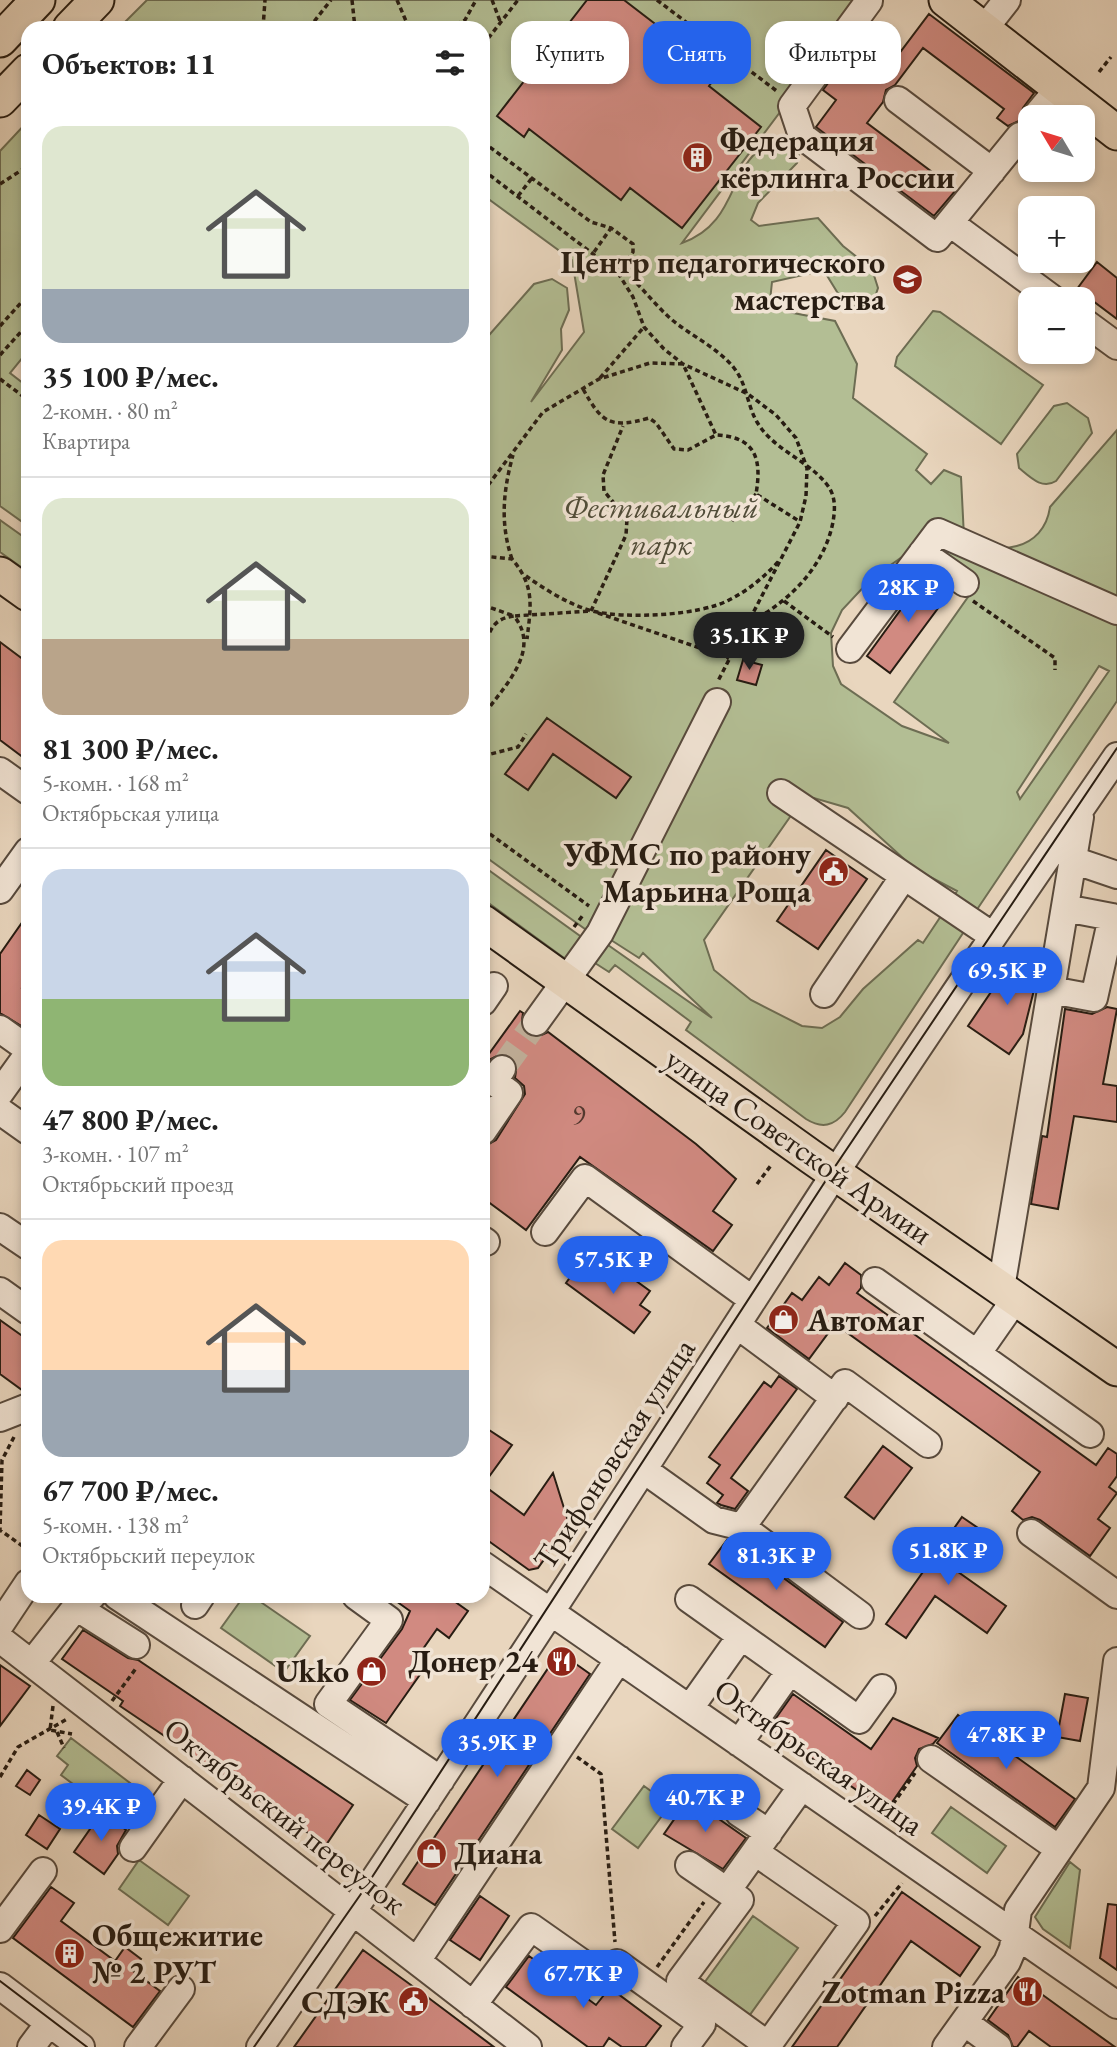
<!DOCTYPE html>
<html lang="ru">
<meta charset="utf-8">
<style>
body{margin:0;font-family:"EB Garamond",serif;background:#f2f2f2;color:#222;height:100vh;display:flex;flex-direction:column;font-size:26px;white-space:nowrap}
*{box-sizing:border-box;margin:0}
p{font-size:23px;color:#767676}
.icon{flex:none;width:38px;height:38px;fill:none;stroke:currentColor;stroke-width:2;stroke-linecap:round;stroke-linejoin:round}
.map{position:relative;flex:1;overflow:hidden}
.details{position:absolute;left:21px;top:21px;width:469px;height:1582px;display:flex;flex-direction:column;background:#fff;border-radius:21px;box-shadow:0 4px 10px #0003}
.details>*{flex:none}
.guide{position:absolute;left:511px;top:21px;width:500px;height:63px;display:flex;gap:14px}
.needle{width:46px;rotate:308deg}
.buttons{position:absolute;left:1018px;top:105px;display:grid;gap:14px}
.buttons a{display:grid;place-items:center;width:77px;height:77px;border-radius:14px;background:#fff;box-shadow:0 4px 10px #0003;font-size:35px}
.price{position:absolute;translate:-50% -60px;padding:0 16px;border-radius:24px;background:#2563eb;color:#fff;font-size:23px;line-height:46px;filter:drop-shadow(0 2px 4px #0008)}
.price::after{content:'';position:absolute;left:50%;top:42px;width:21px;height:16px;margin-left:-10px;background:inherit;clip-path:polygon(0 0,100% 0,50% 100%)}
.price.active{background:#222;color:#fff}
ul{padding:0;list-style:none}
li{display:grid;align-content:center;gap:14px;height:371px;padding:0 21px}
li+li{border-top:2px solid #e0e0e0}
li span{display:grid;place-items:center;height:217px;border-radius:21px;color:#555}
li>.icon{margin-inline-start:auto}
span .icon{width:126px;height:126px;fill:#fffc;stroke-width:1}
li b{font-size:30px}
h2{display:flex;justify-content:space-between;align-items:center;height:84px;padding:0 21px;font-size:30px}
.chip{padding:0 24px;border-radius:21px;background:#fff;box-shadow:0 4px 10px #0003;font-size:24px;line-height:63px}
.chip.active{background:#2563eb;color:#fff}
.map>svg:first-child{display:block}
.green{fill:#b3be94;stroke:#6d6d53;stroke-width:2;fill-rule:evenodd}
.building{fill:#d18a81;stroke:#271c12;stroke-width:2}
.lines{fill:none;stroke-linecap:round;stroke-linejoin:round}
.minor-tunnel{stroke:#c2b19c;stroke-width:26;stroke-dasharray:26 13;stroke-linecap:butt}
.minor-casing{stroke:#584a3d;stroke-width:30}
.major-casing{stroke:#271c12;stroke-width:37}
.path{stroke:#271c12;stroke-width:3.5;stroke-dasharray:5 3.5;stroke-linecap:butt}
.minor{stroke:#f1e4d5;stroke-width:26}
.major{stroke:#e9d6be;stroke-width:33}
.tram{stroke:#271c12;stroke-width:2}
.labels{text-anchor:middle;stroke-width:7;stroke-linejoin:round;paint-order:stroke}
.number-label{font-size:28px;fill:#52382e}
.poi-label{font-size:32px;font-weight:bold;fill:#271c12;stroke:#f1e4d5;text-anchor:end}
.park-label{font-size:32px;font-style:italic;fill:#514d39;stroke:#f1e4d5}
.street-label{font-size:32px;fill:#271c12;stroke:#f1e4d5}
</style>
<div class="map">
<svg width="1117" height="2047" viewBox="0 0 1117 2047">
<rect width="100%" height="100%" fill="#e9d6be"/>
<filter id="stains"><feTurbulence type="fractalNoise" baseFrequency=".00286" numOctaves="4"/><feColorMatrix values="0 0 0 0 .2 0 0 0 0 .09 0 0 0 0 .02 0 0 0 .5 -.17"/></filter>
<radialGradient id="worn" r=".72"><stop offset=".6" stop-color="#630" stop-opacity="0"/><stop offset="1" stop-color="#630" stop-opacity=".3"/></radialGradient>
<path class="green" d="M147,0H864L682,243C742,222 726,159 774,142L799,154L797,163L758,203L751,220L759,226L818,218L843,246L872,269L878,288L875,297L859,308L842,300L826,274L816,272L772,282L770,301L788,312L835,321L857,364L853,398L927,454L916,470L931,484L944,470L961,477L964,537C996,557 1044,551 1050,507L1117,430V701L974,914L952,900L957,891L915,869L848,808L814,798L797,807L704,940L714,970L751,1000L802,1026L822,1028L840,1017L863,989L918,940L923,943L945,910L967,927L845,1112C834,1126 822,1129 806,1119L686,1030L691,1022L615,965L609,972L595,963L607,945L483,855V342L534,284L552,279L567,288L569,310L561,329L562,350L531,402L584,332L572,260L483,195V28H119ZM912,550L975,587L894,702L949,743L902,726L841,684L833,666L831,633L842,610L871,579ZM1099,666L1109,671L1020,799L1017,792ZM611,940L639,958L643,953L712,1018L608,945Z
M28,121V351L10,373L28,387V526L0,506V151Z
M933,311L940,312L1043,385L1001,444L895,366L897,357Z
M1067,403L1088,418L1092,433L1056,481C1042,490 1030,477 1019,468L1017,454L1054,406Z
M0,520L28,540V572L0,552Z
M483,866L587,941L571,963L483,899Z
M244,1596H252L310,1636L284,1672L221,1628Z
M71,1738L155,1802L134,1830L61,1775L68,1765L57,1756Z
M644,1786L670,1805L638,1848L612,1829Z
M951,1807L1006,1846L987,1873L932,1833Z
M139,1860L189,1896L168,1925L119,1889Z
M1070,1862L1080,1870L1070,1948L1043,1929L1035,1917Z
M753,1916L798,1948L744,2023L699,1990Z"/>
<path class="building" d="M587,0H624L719,73L709,86L761,127L682,228L630,188L621,200L529,129L524,137L497,116Z
M929,14L1034,93L1023,108L1019,121L1008,126L997,118L1004,109L923,48L895,85L886,90L883,102L867,123L956,190L934,216L816,127L836,100L823,90L869,27L901,51Z
M1097,262L1117,278V319L1077,289Z
M926,575L950,592L890,673L867,656Z
M0,642L28,663V761L0,740Z
M743,660L762,665L756,685L737,680Z
M547,718L631,777L616,798L553,754L528,790L505,774Z
M826,850L867,879L818,949L777,921Z
M28,914V979L22,988L28,992V1030L0,1013V954Z
M1014,958L1038,974L1023,1034L1009,1054L968,1026Z
M1107,1007L1117,1009L1103,1084L1117,1086V1122L1074,1116L1058,1209L1031,1204L1042,1136L1047,1137L1065,1009L1092,1014Z
M520,1011L523,1013L521,1028L526,1034L535,1038L548,1032L696,1144L736,1179L713,1211L732,1225L713,1251L580,1157L526,1230L483,1198V1147L496,1140L525,1094L524,1086L515,1078L517,1063L512,1057L503,1053L489,1060L486,1058Z
M581,1262L615,1287L625,1273L650,1291L640,1305L650,1312L634,1333L566,1283Z
M845,1263L861,1275V1288L857,1293L1096,1465L1108,1448L1117,1454V1476L1109,1487L1117,1493L1098,1519L1110,1528L1090,1556L1040,1520L1032,1517L1023,1520L1012,1511L1040,1472L835,1324L809,1359L767,1328L792,1293L802,1300L819,1277L829,1285Z
M0,1320L28,1340V1382L22,1390L0,1374Z
M779,1376L797,1389L731,1478L748,1491L735,1509L721,1505L717,1503L723,1495L707,1483L720,1465L709,1457L764,1382L771,1387Z
M483,1426L512,1445L483,1485Z
M883,1446L912,1468L874,1519L845,1497Z
M553,1473L569,1524L538,1568L529,1570L483,1537V1485L524,1515Z
M962,1517L981,1530L954,1569L1006,1606L987,1633L935,1596L906,1638L886,1624Z
M727,1540L735,1542L843,1622L825,1647L709,1564Z
M389,1596H447L468,1611L449,1638L437,1629L416,1659L426,1666L386,1723L350,1700L402,1629L410,1611Z
M83,1630L128,1658L138,1660L353,1805L326,1845L120,1706L123,1701L62,1659Z
M559,1652L590,1674L435,1905L403,1884Z
M0,1665L30,1686L0,1726Z
M793,1694L871,1749L893,1718L938,1738L933,1744L919,1749L915,1758L917,1766L886,1811L769,1728Z
M1065,1694L1088,1698L1080,1741L1057,1737Z
M958,1715L1075,1799L1055,1827L937,1743Z
M27,1770L40,1780L30,1795L16,1786Z
M689,1798L746,1838L723,1869L664,1834Z
M102,1812L126,1830L117,1846L118,1854L104,1874L74,1852Z
M39,1815L60,1829L47,1849L26,1835Z
M51,1887L74,1903L61,1921L115,1961L125,1947L141,1959L133,1971L160,1991L133,2027L13,1938Z
M902,1892L980,1947L960,1976L911,1941L837,2047H792Z
M480,1896L509,1916L480,1960L450,1940Z
M1108,1904L1117,1905V1970L1100,1958Z
M363,1950L426,1996L494,2047H294Z
M529,1956L596,2005L604,1995L614,1991L661,2026L645,2047H622L609,2038L603,2047H588L506,1987Z
M1018,1977L1069,2014L1115,2047H1051L1029,2031L1017,2047H1013L1008,2035L988,2020Z"/>
<g class="lines">
<path class="minor-tunnel" d="M502,1069L536,1022"/>
<defs>
<path id="minor" d="M869,1L792,106L802,136L937,238L1020,136
M985,28L1007,0
M898,100L992,171
M1035,117L1060,87
M950,223L1053,299
M1083,321L1117,346
M922,553L965,583
M850,649L938,532L1117,611
M0,771L28,791
M781,793L993,936
M1073,860L1117,875
M0,890L28,851
M1051,990L1094,998L1112,917L1065,908
M824,994L904,876
M483,1002L494,986
M536,1022L600,933L717,702
M0,1029L28,1049
M0,1093L28,1054
M0,1111L28,1131
M483,1131L509,1093L493,1081L502,1069
M0,1227L28,1246
M545,1232L585,1178L753,1300
M483,1240L486,1242
M875,1281L1090,1434
M1001,1288L1080,817
M0,1291L28,1311
M737,1325L835,1398
M977,1354L1016,1298
M0,1418L28,1407
M644,1470L714,1520L742,1527L860,1615
M742,1527L845,1383L928,1444
M1031,1533L1117,1595
M483,1565L1117,2005
M117,1596L427,1801
M356,1596L389,1620L328,1704L441,1780
M689,1599L741,1636
M195,1605L201,1596
M76,1607L136,1645
M0,1625L28,1583
M0,1639L528,2047
M32,1663L76,1607L92,1596
M690,1708L741,1636L859,1720L882,1688
M739,1743L790,1671
M931,1759L1059,1849
M739,1813L769,1833
M133,1848L182,1779
M689,1865L727,1891L802,1786
M727,1891L740,1900L680,1981L768,2045L856,1922L755,1852
M0,1929L43,1871
M417,1961L619,1659
M0,1986L81,2047
M473,2005L531,1927L605,1979L617,1963L702,2024L685,2047
M964,2022L998,2047
M31,2047L49,2023
M138,2047L181,1989
M260,2047C458,1761 644,1467 834,1175C926,1034 1021,895 1117,756
M946,2047L1007,1962L1013,1948L1018,1910L1101,1788L1117,1661"/>
<path id="major" d="M946,0L1117,133
M70,28L97,0
M0,40L38,0
M0,100L28,71
M0,574L28,594
M483,922L810,1156L1117,1369"/>
</defs>
<use href="#minor" class="minor-casing"/>
<use href="#major" class="major-casing"/>
<path class="path" d="M352,0L355,28
M397,0L409,28
M492,0L500,21
M657,0L778,92
M263,28L265,0
M309,28L331,0
M448,28L465,20L476,0
M483,45L518,0
M717,60L724,51
M1099,72L1111,57
M483,142L591,222L611,228L633,244V252L624,265L626,273C642,287 655,305 671,319C691,336 717,347 734,368C747,384 747,405 757,422C774,451 809,460 828,486C836,497 835,510 833,522C824,568 787,604 746,624
M483,170L618,273L633,297L644,327L664,349L683,364L748,394L776,415L796,438L807,468L806,496L800,522L718,681
M0,184L28,166
M518,196L532,178
M594,252L611,228
M0,326L28,295
M0,355L28,324
M600,378L644,327
M0,379L28,400
M583,389C602,423 610,429 649,418L656,423L674,449L688,450L716,435C756,437 762,459 756,494L799,521
M483,492L543,412L599,379L650,363L683,364L716,435
M732,521L756,494
M483,556L512,559C535,586 531,606 527,639
M512,559C500,524 503,491 513,455
M526,576C544,589 570,605 592,611C625,619 699,616 729,600C749,590 764,577 779,561
M784,601L833,637
M973,601L1055,658V670
M483,605L514,616L591,611
M591,611L626,535L627,519L604,491L603,475L623,426
M598,613L729,658
M483,648C491,630 492,619 514,616C542,651 504,686 483,716
M483,756L518,747L526,734
M483,829L589,906
M574,927L583,915
M757,1184L772,1164
M14,1437L2,1460L0,1530L28,1550
M112,1701L137,1667
M53,1706L50,1730L72,1734
M57,1732L64,1748
M577,1757L601,1774L615,1942
M0,1777L18,1747L67,1719
M883,1818L915,1773
M875,1916L902,1883
M657,1967L704,1902"/>
<use href="#minor" class="minor"/>
<use href="#major" class="major"/>
<path class="tram" d="M0,1981L87,2047
M254,2047L363,1891L832,1171L1117,748"/>
</g>
<defs>
<symbol id="building-disc" viewBox="-11 -11 22 22"><circle r="9.5" fill="#8f2418" stroke="#f1e4d5"/><path d="M-4-6H4V6H1V3H-1V6H-4ZM-2.5-4.3h1.7v1.8h-1.7ZM.8-4.3h1.7v1.8H.8ZM-2.5-1h1.7V.8h-1.7ZM.8-1h1.7V.8H.8Z" fill="#fff"/></symbol>
<symbol id="school-disc" viewBox="-11 -11 22 22"><circle r="9.5" fill="#8f2418" stroke="#f1e4d5"/><path d="M0-5L7-2L0 1L-7-2ZM-4 1L0 2.5L4 1V4Q0 6-4 4Z" fill="#fff"/></symbol>
<symbol id="civic-disc" viewBox="-11 -11 22 22"><circle r="9.5" fill="#8f2418" stroke="#f1e4d5"/><path d="M-.6-6.5H3V-4.5H.6V-3L4-1V1h2V6H-6V1h2V-1L-.6-3ZM-1.2 2.5V6h2.4V2.5Z" fill="#fff"/></symbol>
<symbol id="shop-disc" viewBox="-11 -11 22 22"><circle r="9.5" fill="#8f2418" stroke="#f1e4d5"/><path d="M-5-2.5h2.3a2.7 3.5 0 0 1 5.4 0H5L5.5 6h-11ZM-1.5-2.5h3a1.5 2.3 0 0 0-3 0Z" fill="#fff"/></symbol>
<symbol id="restaurant-disc" viewBox="-11 -11 22 22"><circle r="9.5" fill="#8f2418" stroke="#f1e4d5"/><path d="M-5-6h1v4h1v-4h1v4h1v-4h1v5L-1.5 .5V6h-2V.5L-5-1ZM5-6V6H3V1.5H1.5Q1.5-4 5-6Z" fill="#fff"/></symbol>
</defs>
<g fill-rule="evenodd">
<use href="#building-disc" x="680" y="140" width="35" height="35"/>
<use href="#school-disc" x="890" y="262" width="35" height="35"/>
<use href="#civic-disc" x="816" y="854" width="35" height="35"/>
<use href="#shop-disc" x="766" y="1302" width="35" height="35"/>
<use href="#restaurant-disc" x="544" y="1644" width="35" height="35"/>
<use href="#shop-disc" x="354" y="1654" width="35" height="35"/>
<use href="#shop-disc" x="414" y="1836" width="35" height="35"/>
<use href="#building-disc" x="52" y="1936" width="35" height="35"/>
<use href="#restaurant-disc" x="1010" y="1974" width="35" height="35"/>
<use href="#civic-disc" x="396" y="1984" width="35" height="35"/>
</g>
<g class="labels">
<g class="number-label">
<text x="579" y="1124">9</text>
</g>
<g class="poi-label">
<text x="720" y="151" text-anchor="start">Федерация<tspan x="720" dy="37">кёрлинга России</tspan></text>
<text x="885" y="273">Центр педагогического<tspan x="885" dy="37">мастерства</tspan></text>
<text x="811" y="865">УФМС по району<tspan x="811" dy="37">Марьина Роща</tspan></text>
<text x="807" y="1331" text-anchor="start">Автомаг</text>
<text x="538" y="1672">Донер 24</text>
<text x="349" y="1682">Ukko</text>
<text x="454" y="1864" text-anchor="start">Диана</text>
<text x="92" y="1946" text-anchor="start">Общежитие<tspan x="92" dy="37">№ 2 РУТ</tspan></text>
<text x="1005" y="2003">Zotman Pizza</text>
<text x="390" y="2013">СДЭК</text>
</g>
<g class="park-label">
<text x="661" y="518">Фестивальный<tspan x="661" dy="37">парк</tspan></text>
</g>
<g class="street-label">
<text transform="translate(799 1146) rotate(35)" y="11">улица Советской Армии</text>
<text transform="translate(614 1454) rotate(-57)" y="11">Трифоновская улица</text>
<text transform="translate(819 1757) rotate(35)" y="11">Октябрьская улица</text>
<text transform="translate(285 1816) rotate(38)" y="11">Октябрьский переулок</text>
</g>
</g>
<rect width="100%" height="100%" filter="url(#stains)"/>
<rect width="100%" height="100%" fill="url(#worn)"/>
</svg>
<div class="buttons">
<a><svg class="needle" viewBox="-14 -14 28 28"><path d="M0-13l5 13h-10z" fill="#e53935"/><path d="M0 13l5-13h-10z" fill="#767676"/></svg></a>
<a>+</a>
<a>−</a>
</div>
<b class="price" style="left:908px;top:624px">28K ₽</b>
<b class="price active" style="left:749px;top:672px">35.1K ₽</b>
<b class="price" style="left:1007px;top:1007px">69.5K ₽</b>
<b class="price" style="left:613px;top:1296px">57.5K ₽</b>
<b class="price" style="left:948px;top:1587px">51.8K ₽</b>
<b class="price" style="left:776px;top:1592px">81.3K ₽</b>
<b class="price" style="left:1006px;top:1771px">47.8K ₽</b>
<b class="price" style="left:497px;top:1779px">35.9K ₽</b>
<b class="price" style="left:705px;top:1834px">40.7K ₽</b>
<b class="price" style="left:101px;top:1843px">39.4K ₽</b>
<b class="price" style="left:583px;top:2010px">67.7K ₽</b>
<div class="guide">
<a class="chip">Купить</a>
<a class="chip active">Снять</a>
<a class="chip">Фильтры</a>
</div>
<section class="details">
<h2>Объектов: 11<svg class="icon" aria-label="filters" viewBox="0 0 24 24"><path d="M4 7h16M4 17h16"/><circle cx="9" cy="7" r="2"/><circle cx="15" cy="17" r="2"/></svg></h2>
<ul>
<li><span style="background:linear-gradient(#dfe7d0 75%,#9aa5b1 0)"><svg class="icon" aria-label="home" viewBox="0 0 24 24"><path d="M3 11l9-7 9 7M6 9v11h12V9"/></svg></span><div><b>35 100 ₽/мес.</b><p>2-комн. · 80 m²</p><p>Квартира</p></div></li>
<li><span style="background:linear-gradient(#dfe7d0 65%,#b9a48a 0)"><svg class="icon" aria-label="home" viewBox="0 0 24 24"><path d="M3 11l9-7 9 7M6 9v11h12V9"/></svg></span><div><b>81 300 ₽/мес.</b><p>5-комн. · 168 m²</p><p>Октябрьская улица</p></div></li>
<li><span style="background:linear-gradient(#c9d6e8 60%,#8fb573 0)"><svg class="icon" aria-label="home" viewBox="0 0 24 24"><path d="M3 11l9-7 9 7M6 9v11h12V9"/></svg></span><div><b>47 800 ₽/мес.</b><p>3-комн. · 107 m²</p><p>Октябрьский проезд</p></div></li>
<li><span style="background:linear-gradient(#ffd9b3 60%,#9aa5b1 0)"><svg class="icon" aria-label="home" viewBox="0 0 24 24"><path d="M3 11l9-7 9 7M6 9v11h12V9"/></svg></span><div><b>67 700 ₽/мес.</b><p>5-комн. · 138 m²</p><p>Октябрьский переулок</p></div></li>
</ul>
</section>
</div>
